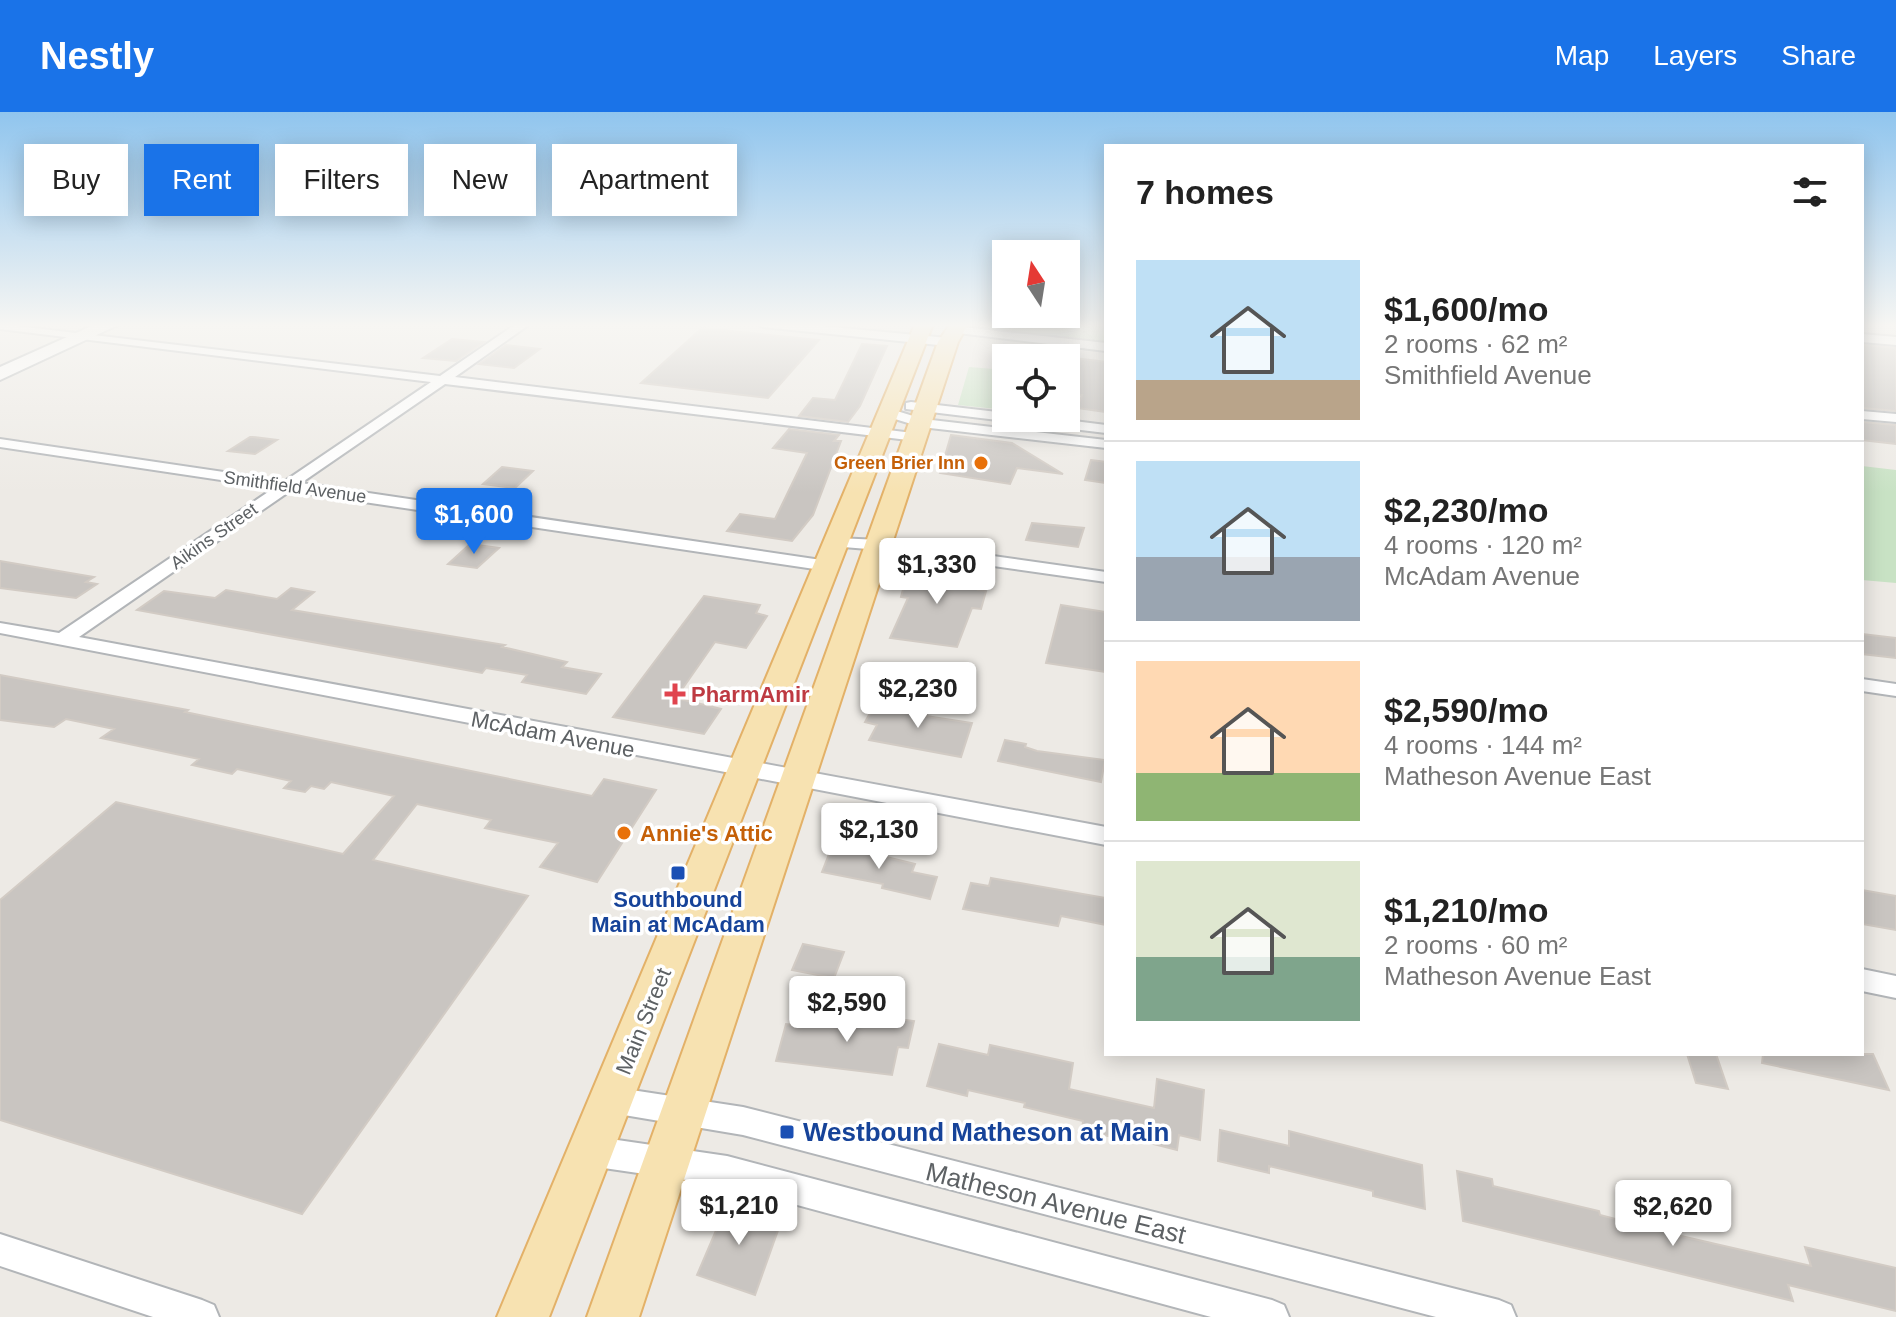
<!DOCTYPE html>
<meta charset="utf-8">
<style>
body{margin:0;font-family:Helvetica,sans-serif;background:#f6f6f6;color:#222;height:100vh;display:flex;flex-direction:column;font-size:30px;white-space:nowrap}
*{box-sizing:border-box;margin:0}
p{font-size:26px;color:#767676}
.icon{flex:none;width:44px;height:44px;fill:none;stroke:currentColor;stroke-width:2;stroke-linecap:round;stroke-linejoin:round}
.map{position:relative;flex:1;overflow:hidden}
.side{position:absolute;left:1104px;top:32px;width:760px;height:912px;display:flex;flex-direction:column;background:#fff;border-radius:0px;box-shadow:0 4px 20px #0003}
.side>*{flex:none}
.guide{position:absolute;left:24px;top:32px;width:760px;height:72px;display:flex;gap:16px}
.needle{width:52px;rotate:348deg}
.buttons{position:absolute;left:992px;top:128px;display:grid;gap:16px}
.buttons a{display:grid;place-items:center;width:88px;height:88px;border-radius:0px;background:#fff;box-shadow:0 4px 20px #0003;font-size:40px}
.price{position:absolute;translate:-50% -68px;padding:0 18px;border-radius:8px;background:#fff;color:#222;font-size:26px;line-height:52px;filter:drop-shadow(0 2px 4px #0008)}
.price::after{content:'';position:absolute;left:50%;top:48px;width:24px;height:18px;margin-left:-12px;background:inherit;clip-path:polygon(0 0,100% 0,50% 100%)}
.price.active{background:#1a73e8;color:#fff}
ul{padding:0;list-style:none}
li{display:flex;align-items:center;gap:24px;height:200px;padding:0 32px}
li+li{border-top:2px solid #e0e0e0}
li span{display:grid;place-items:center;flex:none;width:224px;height:160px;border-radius:0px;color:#555}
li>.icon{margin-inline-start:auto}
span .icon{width:96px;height:96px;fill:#fffc;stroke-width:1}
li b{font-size:34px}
h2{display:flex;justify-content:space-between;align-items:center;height:96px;padding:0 32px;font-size:34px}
.chip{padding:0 28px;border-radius:0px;background:#fff;box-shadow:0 4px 20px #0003;font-size:28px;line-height:72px}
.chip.active{background:#1a73e8;color:#fff}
header{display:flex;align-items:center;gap:48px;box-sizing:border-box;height:112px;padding:0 40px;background:#1a73e8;color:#fff}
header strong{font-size:38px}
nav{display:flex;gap:44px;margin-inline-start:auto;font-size:28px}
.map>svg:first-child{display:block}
.green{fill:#c8e2c4}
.building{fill:#c9c5c1;stroke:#d2cbc4;stroke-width:2}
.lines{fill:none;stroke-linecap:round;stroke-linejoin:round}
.minor-casing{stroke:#b2b5b8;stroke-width:4}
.secondary-casing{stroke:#b1b5b8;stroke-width:4}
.primary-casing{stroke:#e3b168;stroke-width:4}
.minor{fill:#fff;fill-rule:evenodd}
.secondary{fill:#fff;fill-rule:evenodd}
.primary{fill:#f7e2b1;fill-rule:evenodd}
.food-dot{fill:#e8710a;stroke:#fff;stroke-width:3}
.health-dot{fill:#e0444e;stroke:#fff;stroke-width:3}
.transit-dot{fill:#1a4fb4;stroke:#fff;stroke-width:3}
.labels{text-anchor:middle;stroke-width:7;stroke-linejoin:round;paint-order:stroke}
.far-food-label{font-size:18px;font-weight:bold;fill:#c56008;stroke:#fff;text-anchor:end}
.far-street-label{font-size:18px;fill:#5d6164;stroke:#fff}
.health-label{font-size:22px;font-weight:bold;fill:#be3a42;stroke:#fff;text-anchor:start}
.street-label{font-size:22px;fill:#5d6164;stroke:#fff}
.food-label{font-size:22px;font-weight:bold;fill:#c56008;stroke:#fff;text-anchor:start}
.transit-label{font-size:22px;font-weight:bold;fill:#164399;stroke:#fff}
.near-transit-label{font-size:26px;font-weight:bold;fill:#164399;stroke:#fff;text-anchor:start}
.near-street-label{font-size:26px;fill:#5d6164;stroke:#fff}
</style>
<header>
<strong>Nestly</strong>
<nav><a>Map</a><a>Layers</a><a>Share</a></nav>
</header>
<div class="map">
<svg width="1896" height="1205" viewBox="0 0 1896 1205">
<rect width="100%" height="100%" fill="#edeae5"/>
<path class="green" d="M985,212H1106V232L983,220Z
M969,255L1006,258V298L958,293Z
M1862,354L1896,358V471L1862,468Z"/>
<path class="building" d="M702,216L819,228L768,286L641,271Z
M452,227L484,230L456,249L423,246Z
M862,232L887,234L860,294L848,310L799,304L813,286L835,288Z
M506,233L540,237L514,256L479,252Z
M1862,233L1896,236V299L1862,296Z
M1066,245L1106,250V300L1077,296L1082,283L1066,281Z
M1862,310L1896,313V332L1862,328Z
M789,317L839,323L834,329H841L813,403L792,429L727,419L740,402L775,407L807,341L773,336Z
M951,323L1012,331L1063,362L1017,356L1010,372L940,361Z
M250,325H253L277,328L255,342L228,339Z
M1091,348L1106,350V371L1085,368Z
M502,355L533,359L515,376L483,372Z
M1032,411L1084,416L1078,435L1026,428Z
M470,432L499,436L477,456L448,452Z
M0,449L94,465L86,470L97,472L76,486L0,476Z
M909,454L983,465L978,478L986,479L981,497L972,496L957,535L890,526L908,486L901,485Z
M291,476L314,480L292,498L505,533L502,535L567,550L562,555L601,562L586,582L522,570L527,563L486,556L482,561L137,498L164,479L215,486L226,478L277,487Z
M704,484L760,493L756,501L767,504L746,536L715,530L676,586L721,597L704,622L613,605Z
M1061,493L1106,500V560L1046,551Z
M1862,522L1896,526V546L1862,542Z
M0,563L188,598L185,600L592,684L604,667L656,678L597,770L540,755L558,731L485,716L491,708L417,692L373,748L528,784L302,1102L0,1008V788L116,690L343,742L394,684L331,670L324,677L311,674L305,680L284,676L291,669L237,657L232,662L192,653L199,647L101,626L114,617L66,607L54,615L0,608Z
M876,590L928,600L926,604L972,611L961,645L869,628L877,613L865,610Z
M1005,628L1026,632L1025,635L1037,639L1105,648L1101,670L998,649Z
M833,732L915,752L912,760L937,765L930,787L882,776L883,772L822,760Z
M991,766L1106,786V813L1061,804L1058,814L963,797L971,771L989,774Z
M1862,778L1896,784V818L1862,812Z
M803,832L844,840L834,866L792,858Z
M858,902L914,909L908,936L898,935L892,963L776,949L786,912L803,914L806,907L855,913Z
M939,932L988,943L990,933L1073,951L1069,977L1154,996L1157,967L1204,978L1200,1028L1179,1023L1177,1038L1138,1028V1031L1082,1018L1083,1009L1024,995L1025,991L968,978L967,984L927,974Z
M1687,942H1716L1728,977L1696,971Z
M1763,942H1873L1889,978L1762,951Z
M1220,1018L1289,1034V1019L1422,1053L1425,1097L1373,1084V1079L1269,1054V1061L1218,1049Z
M1457,1059L1492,1067L1493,1074L1599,1099L1600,1103L1681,1124L1811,1154L1805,1135L1896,1156V1199L1788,1173L1793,1189L1463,1109Z
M722,1084L743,1089L742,1097L781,1110L755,1183L697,1163L721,1107L714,1105Z"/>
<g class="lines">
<defs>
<path id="minor" d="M0,212L440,264L516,212H530L455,265L921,322V328L916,329L445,272L301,371L828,449L836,454L828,459L290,379L79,525L1106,715V733L0,521V511L59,521L274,376L0,335V327L285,369L431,270L0,217Z
M757,212H800L948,226L954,230L948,234L763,215Z
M954,214L1106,231V239L950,220V216Z
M1862,222L1896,225V233L1862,230Z
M911,290L1006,301V306H1050L1106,313V321L906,297V291Z
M887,296L923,307L1106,328V336L921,315L882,303V297Z
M1862,299L1896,302V310L1862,307Z
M837,426L880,428L1106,460V470L880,438L831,434L829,431Z
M1862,567L1896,572V584L1862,579Z
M1862,857L1896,864V886L1862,879Z
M612,975L743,995L1499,1188L1511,1193L1516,1205H1436L743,1023L612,1001L602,998L598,988L602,978Z
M590,1024L727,1044L1272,1188L1284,1193L1289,1205H1211L727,1074L590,1054L580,1049L575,1039L580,1029Z
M0,1122L202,1188L214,1193L219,1205H153L0,1154Z"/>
<path id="secondary" d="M96,212H120L0,268V255Z"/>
<path id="primary" d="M915,212H933L549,1205H497Z
M950,212H968L958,230L639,1205H587L938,230Z"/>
</defs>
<use href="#minor" class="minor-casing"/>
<use href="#secondary" class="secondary-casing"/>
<use href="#primary" class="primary-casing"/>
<use href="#minor" class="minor"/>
<use href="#secondary" class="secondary"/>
<use href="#primary" class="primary"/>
</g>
<linearGradient id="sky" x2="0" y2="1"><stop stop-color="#90c5ee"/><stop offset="0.56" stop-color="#f7f6f3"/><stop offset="1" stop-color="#f7f6f3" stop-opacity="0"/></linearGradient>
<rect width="1896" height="381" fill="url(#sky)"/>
<g class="food-dot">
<circle cx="981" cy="351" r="8"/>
<circle cx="624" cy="721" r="8"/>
</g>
<path class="health-dot" d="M671 570h8v8h8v8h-8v8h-8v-8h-8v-8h8z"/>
<g class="transit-dot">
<rect x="670" y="753" width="16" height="16" rx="4"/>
<rect x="779" y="1012" width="16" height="16" rx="4"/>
</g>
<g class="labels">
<g class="far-food-label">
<text x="965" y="357">Green Brier Inn</text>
</g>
<g class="far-street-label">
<text transform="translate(295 375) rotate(8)" y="6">Smithfield Avenue</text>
<text transform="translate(214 424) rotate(-35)" y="6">Aikins Street</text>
</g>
<g class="health-label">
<text x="691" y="590">PharmAmir</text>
</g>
<g class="street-label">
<text transform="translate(553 622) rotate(11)" y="8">McAdam Avenue</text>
<text transform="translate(643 909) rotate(-68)" y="8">Main Street</text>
</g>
<g class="food-label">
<text x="640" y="729">Annie's Attic</text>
</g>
<g class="transit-label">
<text x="678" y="795">Southbound<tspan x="678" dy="25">Main at McAdam</tspan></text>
</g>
<g class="near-transit-label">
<text x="803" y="1029">Westbound Matheson at Main</text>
</g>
<g class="near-street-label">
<text transform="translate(1056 1091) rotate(14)" y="9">Matheson Avenue East</text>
</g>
</g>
</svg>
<div class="buttons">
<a><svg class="needle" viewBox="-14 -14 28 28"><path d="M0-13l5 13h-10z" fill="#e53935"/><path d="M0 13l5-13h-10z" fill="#767676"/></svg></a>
<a><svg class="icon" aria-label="locate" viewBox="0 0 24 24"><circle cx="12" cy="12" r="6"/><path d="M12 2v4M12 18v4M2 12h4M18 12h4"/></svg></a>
</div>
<b class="price active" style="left:474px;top:444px">$1,600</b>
<b class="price" style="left:937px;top:494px">$1,330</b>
<b class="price" style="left:918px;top:618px">$2,230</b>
<b class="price" style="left:879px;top:759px">$2,130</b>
<b class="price" style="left:847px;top:932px">$2,590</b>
<b class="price" style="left:739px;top:1135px">$1,210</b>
<b class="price" style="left:1673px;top:1136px">$2,620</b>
<div class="guide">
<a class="chip">Buy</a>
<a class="chip active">Rent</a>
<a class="chip">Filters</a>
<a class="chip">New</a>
<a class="chip">Apartment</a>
</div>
<section class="side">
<h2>7 homes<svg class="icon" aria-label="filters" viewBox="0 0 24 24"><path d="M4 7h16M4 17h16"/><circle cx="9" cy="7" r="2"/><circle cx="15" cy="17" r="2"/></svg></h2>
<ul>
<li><span style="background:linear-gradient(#bfe0f5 75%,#b9a48a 0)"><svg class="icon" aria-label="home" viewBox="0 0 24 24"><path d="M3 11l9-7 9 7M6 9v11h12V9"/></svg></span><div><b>$1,600/mo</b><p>2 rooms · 62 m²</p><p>Smithfield Avenue</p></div></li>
<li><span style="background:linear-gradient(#bfe0f5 60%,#9aa5b1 0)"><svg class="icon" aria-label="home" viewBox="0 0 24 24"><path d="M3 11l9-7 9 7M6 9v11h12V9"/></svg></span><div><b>$2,230/mo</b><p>4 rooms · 120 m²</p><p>McAdam Avenue</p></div></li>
<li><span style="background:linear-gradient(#ffd9b3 70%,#8fb573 0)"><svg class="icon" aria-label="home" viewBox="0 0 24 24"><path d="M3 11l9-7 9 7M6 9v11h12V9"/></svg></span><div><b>$2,590/mo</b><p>4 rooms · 144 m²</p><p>Matheson Avenue East</p></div></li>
<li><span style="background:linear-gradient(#dfe7d0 60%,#7fa58c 0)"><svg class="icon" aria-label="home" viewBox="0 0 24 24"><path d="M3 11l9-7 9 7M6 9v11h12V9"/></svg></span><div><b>$1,210/mo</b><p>2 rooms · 60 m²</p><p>Matheson Avenue East</p></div></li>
</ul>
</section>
</div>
